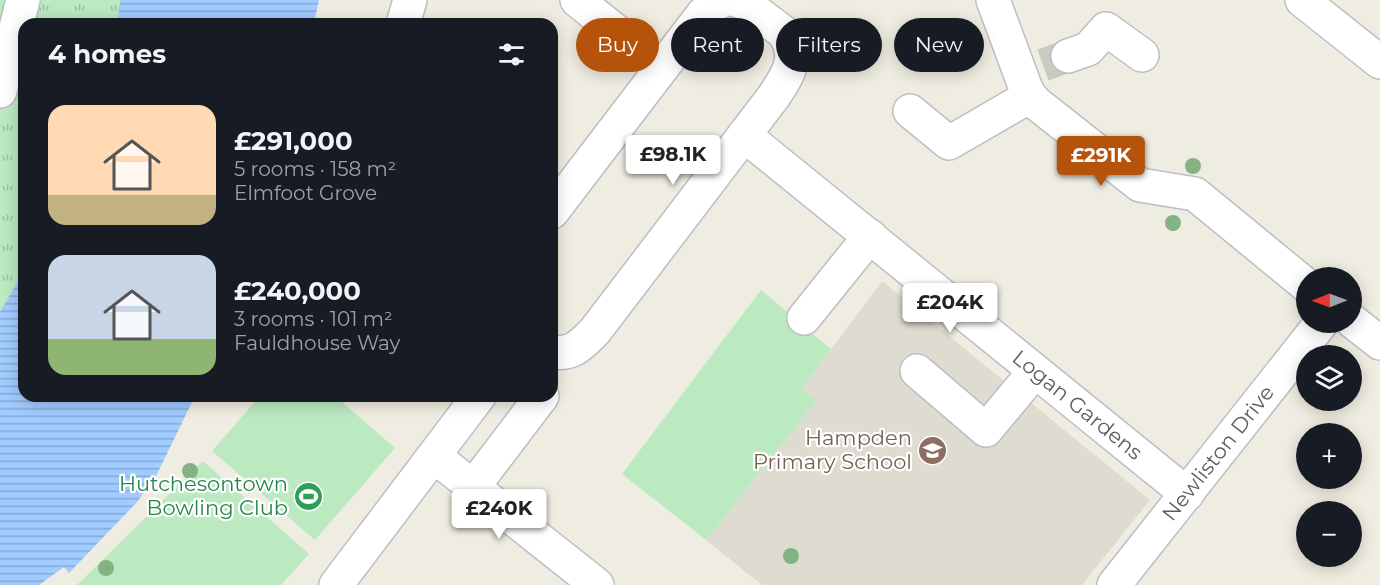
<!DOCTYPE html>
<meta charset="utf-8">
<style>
body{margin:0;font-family:Montserrat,sans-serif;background:#20242c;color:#f1f3f6;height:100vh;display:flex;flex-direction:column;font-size:22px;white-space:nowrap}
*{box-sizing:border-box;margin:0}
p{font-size:20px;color:#9ea1a6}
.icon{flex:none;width:33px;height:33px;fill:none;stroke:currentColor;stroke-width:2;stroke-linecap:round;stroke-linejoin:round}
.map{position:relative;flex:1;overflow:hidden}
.drawer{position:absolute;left:18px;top:18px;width:540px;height:384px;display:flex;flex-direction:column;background:#171b24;border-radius:18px;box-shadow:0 3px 15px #0003}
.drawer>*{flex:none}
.banner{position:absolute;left:576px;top:18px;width:570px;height:54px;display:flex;gap:12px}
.needle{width:39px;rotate:269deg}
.controls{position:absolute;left:1296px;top:267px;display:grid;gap:12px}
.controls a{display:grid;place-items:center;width:66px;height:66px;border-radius:50%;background:#171b24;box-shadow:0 3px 15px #0003;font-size:30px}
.price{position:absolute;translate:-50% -51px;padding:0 14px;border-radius:6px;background:#fff;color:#222;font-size:20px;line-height:39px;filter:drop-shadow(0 2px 3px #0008)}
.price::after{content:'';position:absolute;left:50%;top:36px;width:18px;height:14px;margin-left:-9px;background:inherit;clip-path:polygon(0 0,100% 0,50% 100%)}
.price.current{background:#b45309;color:#fff}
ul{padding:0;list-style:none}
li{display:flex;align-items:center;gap:18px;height:150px;padding:0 30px}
li span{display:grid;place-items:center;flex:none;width:168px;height:120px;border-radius:18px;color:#555}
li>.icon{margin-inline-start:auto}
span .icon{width:72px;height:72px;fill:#fffc;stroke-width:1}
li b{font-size:26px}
h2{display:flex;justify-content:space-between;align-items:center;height:72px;padding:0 30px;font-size:26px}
.chip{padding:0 21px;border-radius:27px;background:#171b24;box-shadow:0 3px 15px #0003;font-size:21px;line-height:54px}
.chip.current{background:#b45309;color:#fff}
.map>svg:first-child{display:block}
.education{fill:#dedcd0}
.park{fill:url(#park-tufts)}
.garden{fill:#bbe9c0}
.water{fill:url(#water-rules)}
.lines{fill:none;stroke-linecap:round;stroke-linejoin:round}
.minor-tunnel{stroke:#cac9c2;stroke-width:33;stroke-dasharray:33 16;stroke-linecap:butt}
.minor-casing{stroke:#bcbec5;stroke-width:36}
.minor{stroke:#fff;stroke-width:33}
.tree{fill:#83b284}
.labels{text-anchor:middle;stroke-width:4.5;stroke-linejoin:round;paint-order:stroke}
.street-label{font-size:21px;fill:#5a5d64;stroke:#fff}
.education-label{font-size:21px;fill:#785e54;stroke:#fff;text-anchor:end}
.leisure-label{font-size:21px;fill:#27864d;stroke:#fff;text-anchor:end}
</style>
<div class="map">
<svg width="1380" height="585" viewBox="0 0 1380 585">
<defs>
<pattern id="park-tufts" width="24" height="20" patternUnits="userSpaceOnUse" patternTransform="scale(1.5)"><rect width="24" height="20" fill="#bbe9c0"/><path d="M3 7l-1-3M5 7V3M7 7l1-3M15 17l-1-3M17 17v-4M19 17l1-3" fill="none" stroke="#9bc0a0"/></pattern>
<pattern id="water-rules" width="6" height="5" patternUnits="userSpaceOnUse" patternTransform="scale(1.5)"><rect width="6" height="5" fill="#a1ccff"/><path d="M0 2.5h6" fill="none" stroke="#86a9d2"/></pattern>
</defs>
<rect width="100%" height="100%" fill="#efede1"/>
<path class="education" d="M882,281L1150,500L1082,585H762L706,540L816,401L801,389Z"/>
<path class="park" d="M0,0H120L117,24H24V270L0,312Z"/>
<path class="garden" d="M761,290L831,349L801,389L816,401L706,540L622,474Z
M260,396H335L395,448L315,540L212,451Z
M203,461L309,554L281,585H77Z"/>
<path class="water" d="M120,0H319L314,24H117Z
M24,270V396H195L156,476L137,502L69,573L64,567L39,585H0V312Z"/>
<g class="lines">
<path class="minor-tunnel" d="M1043,65L1068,56"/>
<defs>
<g id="minor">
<path d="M577,0L662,68"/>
<path d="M993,0L1026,89L1030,96L1036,103L1140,185L1195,194L1306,285"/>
<path d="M1302,0L1380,62"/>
<path d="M403,24L410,0"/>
<path d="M1068,56L1088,49L1106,29L1142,55"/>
<path d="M0,91L23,0"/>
<path d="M910,111L949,143L1030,96"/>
<path id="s1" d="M744,135L1187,494"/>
<path d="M552,212L703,14L713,5L724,0"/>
<path d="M804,318L870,236"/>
<path d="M1352,321L1380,343"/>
<path d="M552,352C573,355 581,345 595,331L774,96C788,75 801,56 783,32L746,4L736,0"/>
<path d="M917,371L986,430L1035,371"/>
<path d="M434,456L597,585"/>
<path d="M473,487L542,396"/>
<path d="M336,585L479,396"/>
<path id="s2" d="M1114,585L1322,322"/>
</g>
</defs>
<use href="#minor" class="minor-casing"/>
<use href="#minor" class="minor"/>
</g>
<g class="tree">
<circle cx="1193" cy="166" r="8"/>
<circle cx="1173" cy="223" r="8"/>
<circle cx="190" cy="471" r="8"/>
<circle cx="791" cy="556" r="8"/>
<circle cx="106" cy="568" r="8"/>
</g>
<defs>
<symbol id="school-disc" viewBox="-11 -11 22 22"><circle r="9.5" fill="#8d6e63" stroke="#fff"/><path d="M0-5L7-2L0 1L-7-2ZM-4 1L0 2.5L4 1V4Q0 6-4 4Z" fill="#fff"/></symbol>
<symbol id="stadium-disc" viewBox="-11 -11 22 22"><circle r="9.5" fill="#2e9e5b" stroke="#fff"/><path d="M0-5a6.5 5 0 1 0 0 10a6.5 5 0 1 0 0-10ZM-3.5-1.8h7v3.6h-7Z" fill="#fff"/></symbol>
</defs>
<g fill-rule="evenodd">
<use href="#school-disc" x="916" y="434" width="33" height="33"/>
<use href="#stadium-disc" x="292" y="480" width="33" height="33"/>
</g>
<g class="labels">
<g class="street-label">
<text dy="7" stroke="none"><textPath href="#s1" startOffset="429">Logan Gardens</textPath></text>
<text dy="7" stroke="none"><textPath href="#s2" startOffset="168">Newliston Drive</textPath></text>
</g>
<g class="education-label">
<text x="912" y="445">Hampden<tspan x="912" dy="24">Primary School</tspan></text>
</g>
<g class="leisure-label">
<text x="288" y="491">Hutchesontown<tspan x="288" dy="24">Bowling Club</tspan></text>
</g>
</g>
</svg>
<div class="controls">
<a><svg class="needle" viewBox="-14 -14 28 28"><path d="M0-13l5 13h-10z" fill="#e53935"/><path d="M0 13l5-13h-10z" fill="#9ea1a6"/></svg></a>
<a><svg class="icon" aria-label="layers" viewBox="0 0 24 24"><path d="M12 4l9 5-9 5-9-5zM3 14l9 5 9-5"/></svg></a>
<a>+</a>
<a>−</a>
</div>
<b class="price" style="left:673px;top:186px">£98.1K</b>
<b class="price current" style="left:1101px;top:187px">£291K</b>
<b class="price" style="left:950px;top:334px">£204K</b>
<b class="price" style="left:499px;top:540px">£240K</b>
<div class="banner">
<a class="chip current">Buy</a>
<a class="chip">Rent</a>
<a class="chip">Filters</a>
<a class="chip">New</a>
</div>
<section class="drawer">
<h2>4 homes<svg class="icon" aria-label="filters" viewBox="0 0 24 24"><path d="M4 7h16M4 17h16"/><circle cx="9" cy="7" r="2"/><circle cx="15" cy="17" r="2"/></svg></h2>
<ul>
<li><span style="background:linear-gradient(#ffd9b3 75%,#c2b280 0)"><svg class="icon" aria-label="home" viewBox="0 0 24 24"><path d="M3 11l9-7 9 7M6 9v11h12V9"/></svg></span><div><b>£291,000</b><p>5 rooms · 158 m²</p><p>Elmfoot Grove</p></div></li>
<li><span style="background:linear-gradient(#c9d6e8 70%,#8fb573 0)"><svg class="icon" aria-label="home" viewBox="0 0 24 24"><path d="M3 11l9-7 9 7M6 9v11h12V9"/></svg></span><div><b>£240,000</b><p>3 rooms · 101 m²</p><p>Fauldhouse Way</p></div></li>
</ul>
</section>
</div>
